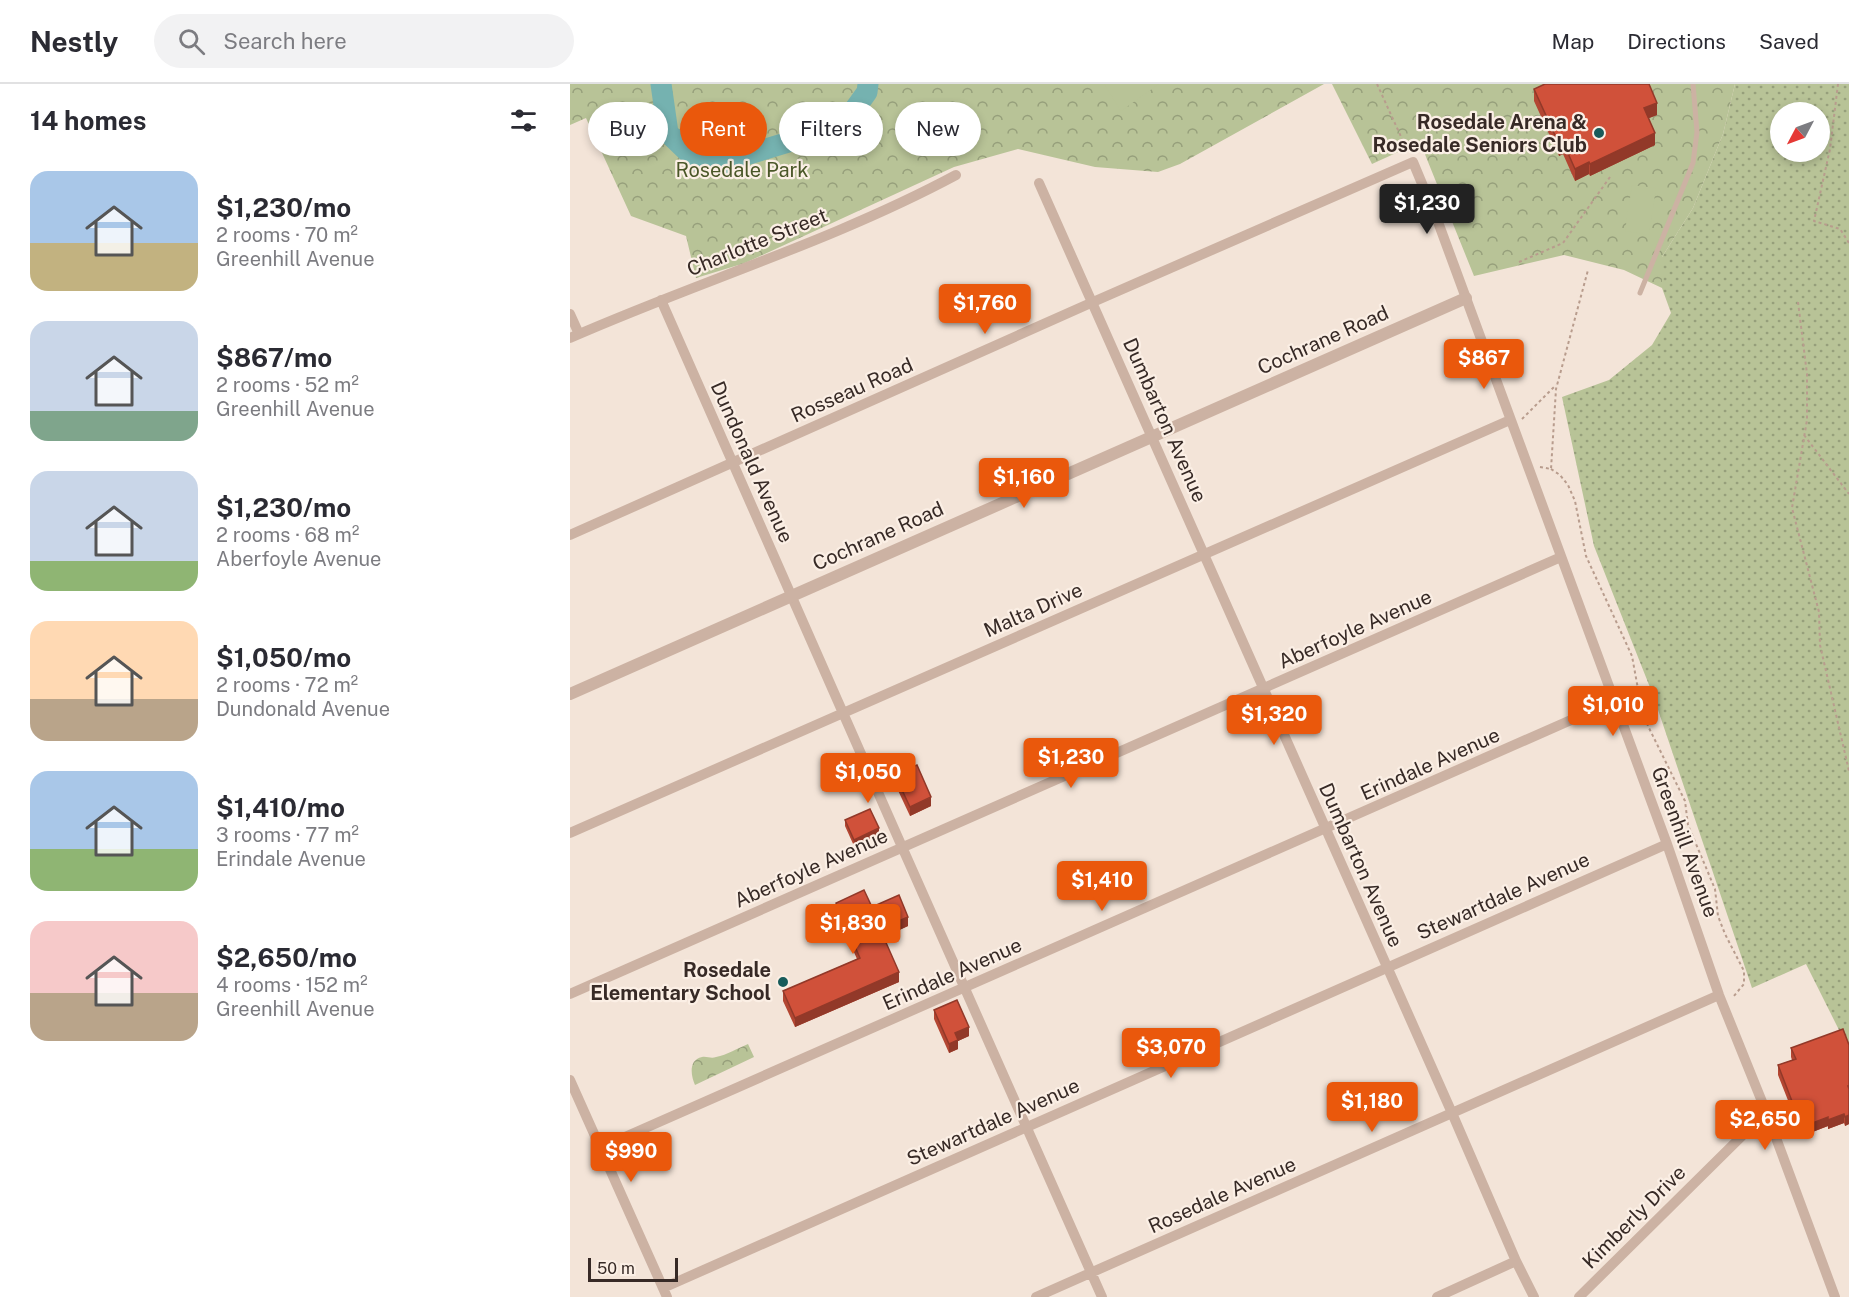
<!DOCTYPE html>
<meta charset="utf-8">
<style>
body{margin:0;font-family:"Public Sans",sans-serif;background:#f2f2f3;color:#2b2b33;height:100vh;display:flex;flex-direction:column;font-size:22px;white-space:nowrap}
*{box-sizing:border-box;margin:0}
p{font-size:20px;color:#7c7c81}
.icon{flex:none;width:33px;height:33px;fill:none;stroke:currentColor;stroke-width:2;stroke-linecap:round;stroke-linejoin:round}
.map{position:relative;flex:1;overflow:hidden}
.side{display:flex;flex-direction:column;background:#fff;width:570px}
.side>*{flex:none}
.banner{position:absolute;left:18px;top:18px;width:570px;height:54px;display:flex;gap:12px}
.needle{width:39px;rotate:229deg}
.buttons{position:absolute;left:1200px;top:18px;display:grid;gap:12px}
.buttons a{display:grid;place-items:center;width:60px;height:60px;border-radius:50%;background:#fff;box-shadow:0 3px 9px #0003;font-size:30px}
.scale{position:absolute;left:18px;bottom:15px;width:90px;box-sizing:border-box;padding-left:6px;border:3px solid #372a26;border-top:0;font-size:16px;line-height:21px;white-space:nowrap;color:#372a26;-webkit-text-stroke:4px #fbefe5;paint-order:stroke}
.price{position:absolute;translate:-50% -51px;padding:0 14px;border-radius:6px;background:#ea580c;color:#fff;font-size:20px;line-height:39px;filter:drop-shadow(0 2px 3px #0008)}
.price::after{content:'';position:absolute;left:50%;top:36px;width:18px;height:14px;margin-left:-9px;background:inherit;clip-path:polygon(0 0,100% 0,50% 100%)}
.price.active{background:#222;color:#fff}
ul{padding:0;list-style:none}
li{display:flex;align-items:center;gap:18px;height:150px;padding:0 30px}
li span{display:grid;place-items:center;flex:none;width:168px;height:120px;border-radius:18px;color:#555}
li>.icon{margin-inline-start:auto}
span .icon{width:72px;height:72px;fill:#fffc;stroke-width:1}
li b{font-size:26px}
h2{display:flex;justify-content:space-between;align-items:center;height:72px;padding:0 30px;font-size:26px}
.tag{padding:0 21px;border-radius:27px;background:#fff;box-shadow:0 3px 9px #0003;font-size:21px;line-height:54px}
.tag.active{background:#ea580c;color:#fff}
header{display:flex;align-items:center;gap:36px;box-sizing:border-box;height:84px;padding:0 30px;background:#fff;border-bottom:2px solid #e1e1e2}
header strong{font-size:28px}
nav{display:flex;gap:33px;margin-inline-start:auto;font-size:21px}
.search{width:420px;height:54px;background:#f2f2f3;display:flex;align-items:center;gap:15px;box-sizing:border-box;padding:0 21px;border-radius:33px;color:#7c7c81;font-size:22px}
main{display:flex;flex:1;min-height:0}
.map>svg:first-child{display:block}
.grass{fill:url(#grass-dots);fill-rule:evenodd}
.park{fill:url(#park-crowns)}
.pitch{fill:#b8c397}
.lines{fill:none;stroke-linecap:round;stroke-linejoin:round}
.river{stroke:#75b2b0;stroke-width:21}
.path{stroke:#b89c8d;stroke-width:2;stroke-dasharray:3 3;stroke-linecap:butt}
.service{stroke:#ccb2a3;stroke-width:5}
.minor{stroke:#ccb2a3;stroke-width:10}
.tertiary{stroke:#ccb2a3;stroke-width:12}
.wall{fill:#b34632}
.shaded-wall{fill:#923929}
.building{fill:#d0513a;stroke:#923929;stroke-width:1.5}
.poi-dot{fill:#185b5a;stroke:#fbefe5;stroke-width:2}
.labels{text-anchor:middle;stroke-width:4.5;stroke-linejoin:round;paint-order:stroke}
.poi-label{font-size:20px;font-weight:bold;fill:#372a26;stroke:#fbefe5;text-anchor:end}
.park-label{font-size:20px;fill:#4a5728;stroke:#fbefe5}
.street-label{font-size:20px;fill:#372a26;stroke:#fbefe5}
</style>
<header>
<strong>Nestly</strong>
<div class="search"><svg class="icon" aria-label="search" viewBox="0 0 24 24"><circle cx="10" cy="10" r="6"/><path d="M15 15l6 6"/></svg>Search here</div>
<nav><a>Map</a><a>Directions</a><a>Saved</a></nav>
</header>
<main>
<section class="side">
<h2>14 homes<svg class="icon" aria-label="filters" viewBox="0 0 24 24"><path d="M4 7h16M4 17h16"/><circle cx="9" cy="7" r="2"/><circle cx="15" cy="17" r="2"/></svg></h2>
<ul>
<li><span style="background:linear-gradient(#a9c7e8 60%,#c2b280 0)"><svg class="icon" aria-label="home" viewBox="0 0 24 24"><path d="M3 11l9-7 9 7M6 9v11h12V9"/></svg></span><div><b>$1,230/mo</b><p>2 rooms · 70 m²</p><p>Greenhill Avenue</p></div></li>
<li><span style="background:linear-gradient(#c9d6e8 75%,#7fa58c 0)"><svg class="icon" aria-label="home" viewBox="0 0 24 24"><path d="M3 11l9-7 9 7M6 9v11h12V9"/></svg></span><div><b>$867/mo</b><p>2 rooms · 52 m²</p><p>Greenhill Avenue</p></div></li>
<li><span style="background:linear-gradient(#c9d6e8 75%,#8fb573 0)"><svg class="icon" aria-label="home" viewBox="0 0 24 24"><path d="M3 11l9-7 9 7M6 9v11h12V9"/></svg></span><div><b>$1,230/mo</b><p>2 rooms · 68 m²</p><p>Aberfoyle Avenue</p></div></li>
<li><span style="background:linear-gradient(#ffd9b3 65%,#b9a48a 0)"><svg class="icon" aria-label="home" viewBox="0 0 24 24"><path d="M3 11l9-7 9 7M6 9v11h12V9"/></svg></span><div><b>$1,050/mo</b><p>2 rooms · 72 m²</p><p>Dundonald Avenue</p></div></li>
<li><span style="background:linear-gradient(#a9c7e8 65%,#8fb573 0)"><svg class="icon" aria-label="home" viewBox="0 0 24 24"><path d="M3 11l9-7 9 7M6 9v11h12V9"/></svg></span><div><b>$1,410/mo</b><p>3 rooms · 77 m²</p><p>Erindale Avenue</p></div></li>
<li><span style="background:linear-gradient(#f6c9c9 60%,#b9a48a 0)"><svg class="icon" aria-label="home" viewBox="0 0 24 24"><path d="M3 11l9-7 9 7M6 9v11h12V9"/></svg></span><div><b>$2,650/mo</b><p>4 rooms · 152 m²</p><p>Greenhill Avenue</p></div></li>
</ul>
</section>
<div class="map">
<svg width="1279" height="1213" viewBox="0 0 1279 1213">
<defs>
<pattern id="grass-dots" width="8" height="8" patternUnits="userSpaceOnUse" patternTransform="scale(1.5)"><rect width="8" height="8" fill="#b8c397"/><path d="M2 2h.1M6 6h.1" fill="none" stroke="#969f7b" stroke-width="1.8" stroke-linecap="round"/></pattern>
<pattern id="park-crowns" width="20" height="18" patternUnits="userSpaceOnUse" patternTransform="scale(1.5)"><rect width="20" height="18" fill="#b8c397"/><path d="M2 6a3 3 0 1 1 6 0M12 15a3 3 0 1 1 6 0" fill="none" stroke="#969f7b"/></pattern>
</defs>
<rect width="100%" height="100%" fill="#f3e4d8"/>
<path class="grass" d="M1165,0H1279V966L1236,880L1182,904L1083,611L1024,462L992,313L1039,296L1082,261L1101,229L1092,204V173L1123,124L1153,50ZM1210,28H1250V68H1210Z"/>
<path class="park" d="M0,0H754L610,80L588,88L525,83L448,65L384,83L175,179L126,194L116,152L61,132L16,34L0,41Z
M762,0H1165L1153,50L1123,124L1092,173V204L1054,186L994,171L904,192L850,58L802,80Z
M178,960L184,973L125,1001C121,992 118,976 132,973C137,972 141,975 146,973C157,971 168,964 178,960Z"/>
<path class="pitch" d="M534,0H589L551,27Z
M1062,101L1086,104L1079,151L1055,147Z"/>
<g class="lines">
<path class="river" d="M91,0L98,49L127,77L159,82L176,71L258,46L279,33L297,8L298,0"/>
<path class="path" d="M807,0L838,68
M1268,0L1260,65L1244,137L1270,145L1279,159
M949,178L993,159L1040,93
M1228,218L1237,290V336L1222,424L1249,528L1250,561L1279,687
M952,335L986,301
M1234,351L1279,410
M970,383L981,385L986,305L1018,186
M981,385L990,391L998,401L1005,417L1016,472L1062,572L1070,616L1078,642L1115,717L1118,741L1145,805L1148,832L1155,850L1174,887V900L1163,913
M1055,617L1070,616"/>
<path class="service" d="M1070,209L1123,79L1127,48L1123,0"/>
<path class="minor" d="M469,99L882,1029L946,1177L964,1213
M91,216C237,549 384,881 532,1213
M0,230L9,250
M0,254C127,198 263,157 386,91
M0,451L523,218L843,78L868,138L1097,760L1149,911L1199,1035L1265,1213
M0,749L940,336
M0,910L991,473
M0,996L97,1213
M30,1064L1044,617
M93,1204L1097,760
M466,1213L1149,911
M867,1213L946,1177
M1009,1213L1183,1041L1199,1035"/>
<path class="tertiary" d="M0,610L896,214"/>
</g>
<path class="wall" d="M964,5L1087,31L1079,34L1085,61L1020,92L1019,90L1005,97L993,70L989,72L964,17Z
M325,691L361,722L340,732L325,700Z
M275,736L309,751L284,762L275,742Z
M266,819L302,823L338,842L314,853L329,898L225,943L213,917V907L287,875L266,828Z
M364,926L399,952L388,957V965L379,969L364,935Z
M1279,961V1040L1275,1042L1274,1039L1258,1045V1042L1232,1052L1208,991V981L1222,976L1221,973V964Z"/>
<path class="shaded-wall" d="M1087,19V31L1074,36V24Z
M1085,49V61L1020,92V80Z
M993,58V70L989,72V60Z
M1019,78V90L1005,97V85Z
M361,713V722L340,732V723Z
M309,744V751L284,762V756Z
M338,833V842L310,855V845Z
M329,888V898L225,943V934Z
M399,943V952L388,957V965L379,969V960L385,949Z
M1274,1030V1039L1258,1045V1036Z
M1279,1031V1040L1275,1042V1033Z
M1258,1033V1042L1232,1052V1043Z"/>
<path class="building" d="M975,0H1079L1087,19L1074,24L1085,49L1020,80L1019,78L1005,85L993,58L989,60L964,5Z
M347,681L361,713L340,723L325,691Z
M300,725L309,744L284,756L275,736Z
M294,806L302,823L329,811L338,833L310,845L329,888L225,934L213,907L290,874L266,819Z
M387,916L399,943L385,949L388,956L379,960L364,926Z
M1273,945L1279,961V1002H1278L1279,1005V1031L1275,1033L1274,1030L1258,1036V1033L1232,1043L1208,981L1226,975L1221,964Z"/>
<g class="poi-dot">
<circle cx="1029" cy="49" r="6"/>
<circle cx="213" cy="898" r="6"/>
</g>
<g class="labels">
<g class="poi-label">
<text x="1017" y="45">Rosedale Arena &amp;<tspan x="1017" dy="23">Rosedale Seniors Club</tspan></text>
<text x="201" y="893">Rosedale<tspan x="201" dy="23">Elementary School</tspan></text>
</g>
<g class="park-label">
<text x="172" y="93">Rosedale Park</text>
</g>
<g class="street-label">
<text transform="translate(187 158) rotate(-22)" y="7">Charlotte Street</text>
<text transform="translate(753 256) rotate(-24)" y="7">Cochrane Road</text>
<text transform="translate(282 306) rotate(-24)" y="7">Rosseau Road</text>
<text transform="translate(595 336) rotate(66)" y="7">Dumbarton Avenue</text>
<text transform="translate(182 378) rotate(66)" y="7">Dundonald Avenue</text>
<text transform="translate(308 452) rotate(-24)" y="7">Cochrane Road</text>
<text transform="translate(463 526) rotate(-24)" y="7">Malta Drive</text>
<text transform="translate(785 545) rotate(-24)" y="7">Aberfoyle Avenue</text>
<text transform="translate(860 680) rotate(-24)" y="7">Erindale Avenue</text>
<text transform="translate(1115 758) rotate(70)" y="7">Greenhill Avenue</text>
<text transform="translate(791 781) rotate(66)" y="7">Dumbarton Avenue</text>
<text transform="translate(241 784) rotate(-24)" y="7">Aberfoyle Avenue</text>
<text transform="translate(933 812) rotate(-24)" y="7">Stewartdale Avenue</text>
<text transform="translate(382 890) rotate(-24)" y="7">Erindale Avenue</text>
<text transform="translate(423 1038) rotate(-24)" y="7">Stewartdale Avenue</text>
<text transform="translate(652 1111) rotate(-24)" y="7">Rosedale Avenue</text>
<text transform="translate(1064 1133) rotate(-45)" y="7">Kimberly Drive</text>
</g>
</g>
</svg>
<div class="buttons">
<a><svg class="needle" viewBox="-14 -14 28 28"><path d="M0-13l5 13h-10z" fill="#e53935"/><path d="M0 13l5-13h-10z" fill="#7c7c81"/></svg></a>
</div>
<div class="scale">50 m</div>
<b class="price active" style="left:857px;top:151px">$1,230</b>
<b class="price" style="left:415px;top:251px">$1,760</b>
<b class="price" style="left:914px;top:306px">$867</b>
<b class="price" style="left:454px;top:425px">$1,160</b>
<b class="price" style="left:1043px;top:653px">$1,010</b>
<b class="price" style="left:704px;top:662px">$1,320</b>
<b class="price" style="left:501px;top:705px">$1,230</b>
<b class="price" style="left:298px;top:720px">$1,050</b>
<b class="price" style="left:532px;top:828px">$1,410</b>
<b class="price" style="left:283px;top:871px">$1,830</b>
<b class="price" style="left:601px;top:995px">$3,070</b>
<b class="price" style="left:802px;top:1049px">$1,180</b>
<b class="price" style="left:1195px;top:1067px">$2,650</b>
<b class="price" style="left:61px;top:1099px">$990</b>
<div class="banner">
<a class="tag">Buy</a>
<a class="tag active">Rent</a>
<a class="tag">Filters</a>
<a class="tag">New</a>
</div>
</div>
</main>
